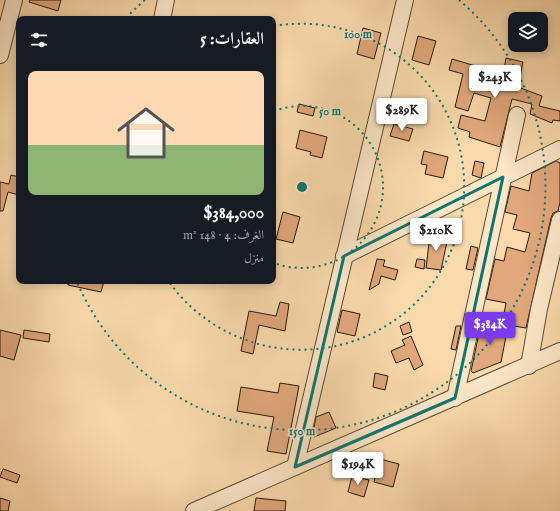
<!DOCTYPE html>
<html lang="ar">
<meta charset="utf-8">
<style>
body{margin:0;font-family:"IM FELL English",Amiri,serif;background:#20242c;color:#f1f3f6;direction:rtl;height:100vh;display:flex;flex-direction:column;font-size:15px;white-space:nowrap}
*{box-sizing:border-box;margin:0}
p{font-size:13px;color:#9ea1a6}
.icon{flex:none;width:22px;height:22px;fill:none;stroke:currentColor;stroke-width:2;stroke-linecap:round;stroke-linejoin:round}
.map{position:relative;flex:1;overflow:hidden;direction:ltr}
.side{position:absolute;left:16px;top:16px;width:260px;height:268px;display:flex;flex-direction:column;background:#171b24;border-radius:8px;box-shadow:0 2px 10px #0003;direction:rtl}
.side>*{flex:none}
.buttons{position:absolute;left:508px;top:12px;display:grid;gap:8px}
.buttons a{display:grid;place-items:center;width:40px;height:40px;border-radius:8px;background:#171b24;box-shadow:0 2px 10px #0003;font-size:20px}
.price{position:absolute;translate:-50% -34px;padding:0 9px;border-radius:4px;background:#fff;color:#222;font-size:13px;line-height:26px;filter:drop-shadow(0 1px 2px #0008)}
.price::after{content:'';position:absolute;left:50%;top:24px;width:12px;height:9px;margin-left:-6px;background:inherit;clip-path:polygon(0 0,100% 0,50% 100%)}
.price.on{background:#7c3aed;color:#fff}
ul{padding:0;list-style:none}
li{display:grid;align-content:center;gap:8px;height:212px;padding:0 12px}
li+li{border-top:1px solid #363941}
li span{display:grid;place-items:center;height:124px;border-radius:8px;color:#555}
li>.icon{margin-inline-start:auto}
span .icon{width:72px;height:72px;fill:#fffc;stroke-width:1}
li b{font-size:17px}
h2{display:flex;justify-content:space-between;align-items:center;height:48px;padding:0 12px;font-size:17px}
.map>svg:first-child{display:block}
.building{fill:#e1a87c;stroke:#291909}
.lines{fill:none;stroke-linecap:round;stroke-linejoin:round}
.minor-casing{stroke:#5d4932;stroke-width:18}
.minor{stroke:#fce7c9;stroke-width:16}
.marked{fill:none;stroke:#0f766e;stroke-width:3;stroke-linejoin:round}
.ring{fill:none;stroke:#0f766e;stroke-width:2;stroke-dasharray:2 4}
.centre{fill:#0f766e;stroke:#fce7c9;stroke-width:2}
.ring-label{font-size:12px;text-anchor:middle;font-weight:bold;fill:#0f766e;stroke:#fce7c9;stroke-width:3;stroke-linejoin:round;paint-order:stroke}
</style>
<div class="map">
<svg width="560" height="511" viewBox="0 0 560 511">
<rect width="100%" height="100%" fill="#fadaac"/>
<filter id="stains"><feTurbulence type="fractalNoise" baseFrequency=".005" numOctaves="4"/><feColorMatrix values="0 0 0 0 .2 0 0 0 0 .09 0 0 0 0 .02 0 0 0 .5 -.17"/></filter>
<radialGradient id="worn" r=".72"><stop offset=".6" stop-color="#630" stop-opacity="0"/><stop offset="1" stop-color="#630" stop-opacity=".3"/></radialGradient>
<path class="building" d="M30,0H61L58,11L29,2Z
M363,28L381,33L374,59L357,54Z
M418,36L436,41L429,65L412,60Z
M506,58L523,62L518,87L542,96L539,106L560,111V121L553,120L552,123L530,114L532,104L512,99L500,147L469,137L470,132L458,128L461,115L485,121L491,98L474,93L468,111L455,107L463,74L449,70L452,59L503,74Z
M299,104L315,108L313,116L297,112Z
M394,124L413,129L409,141L390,136Z
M300,130L327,137L322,158L310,155L311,152L296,148Z
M424,151L448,157L443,178L425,174L427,165L421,164Z
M475,161L484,163L481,178L472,175Z
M556,161L560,163V202L558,211L553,213L551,218L526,328L502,324L506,303L486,299L495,259L504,261L507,247L525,252L530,233L513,229L517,215L505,212L511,186L529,191L532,173Z
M11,175L19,177V195L8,192L3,211H0V182L9,184Z
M283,212L300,217L293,243L276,239Z
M430,235L448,237L441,270L426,268Z
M471,246L478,248L473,270L466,269Z
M377,259L385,260L383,266L398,270L395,280L381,276L379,284L369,290Z
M417,259L425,260L424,269L415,267Z
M68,281H104L101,292L68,285Z
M280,302L289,304L285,331L259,325L253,354L241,351L249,311L276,316Z
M342,310L360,314L355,336L337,332Z
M488,320L508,326L501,362L473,373L471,371L480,329L486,330Z
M409,322L412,332L403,335L400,326Z
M456,326H461L456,350L451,349Z
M0,330L21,335L14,360L0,356Z
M24,330L50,334L49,342L23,338Z
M411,336L423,365L414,370L409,358L396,363L391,351L405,345L402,340Z
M375,373L388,376L385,390L373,387Z
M280,383L299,386L286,454L267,451L274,417L237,411L241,387L278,393Z
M329,412L336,428L314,437L313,433L316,417Z
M380,459L399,464L393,487L374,482Z
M3,469L20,475L17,483L0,477Z
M352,476L369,480L364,497L348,492Z
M0,498L10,501L8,511H0Z
M256,498L286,501L285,511H254Z"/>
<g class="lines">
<defs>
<path id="minor" d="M162,19L166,0
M0,55L14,0
M344,256L560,149
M529,366L539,309L560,220
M455,398L517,115
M295,467L405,0
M194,511L560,351"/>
</defs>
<use href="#minor" class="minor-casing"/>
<use href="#minor" class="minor"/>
</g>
<path class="marked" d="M503,177L455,398L295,467L344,256Z"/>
<g class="ring">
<path d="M274 111A81 81 0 1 1 274 263"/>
<path d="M274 26A163 163 0 1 1 169 282"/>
<path d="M126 18A244 244 0 0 1 145 0M459 0A244 244 0 1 1 77 282"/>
</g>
<circle cx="302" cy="187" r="6" class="centre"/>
<g class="ring-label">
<text x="358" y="38">100 m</text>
<text x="330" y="115">50 m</text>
<text x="302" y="435">150 m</text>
</g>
<rect width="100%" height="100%" filter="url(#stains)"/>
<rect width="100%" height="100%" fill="url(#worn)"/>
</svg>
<div class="buttons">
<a><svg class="icon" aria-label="layers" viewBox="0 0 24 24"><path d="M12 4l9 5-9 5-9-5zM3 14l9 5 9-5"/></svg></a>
</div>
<b class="price" style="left:495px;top:99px">$243K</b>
<b class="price" style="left:402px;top:132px">$289K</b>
<b class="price" style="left:436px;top:252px">$210K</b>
<b class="price on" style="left:490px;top:346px">$384K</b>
<b class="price" style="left:358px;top:486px">$194K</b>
<section class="side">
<h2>العقارات: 5<svg class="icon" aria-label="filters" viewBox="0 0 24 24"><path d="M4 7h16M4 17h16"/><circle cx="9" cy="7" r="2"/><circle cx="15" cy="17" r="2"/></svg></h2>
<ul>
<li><span style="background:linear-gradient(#ffd9b3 60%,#8fb573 0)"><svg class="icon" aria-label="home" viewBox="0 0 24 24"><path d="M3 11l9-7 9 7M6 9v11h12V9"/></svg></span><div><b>$384,000</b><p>الغرف: 4 · 148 m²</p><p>منزل</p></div></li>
</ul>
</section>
</div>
